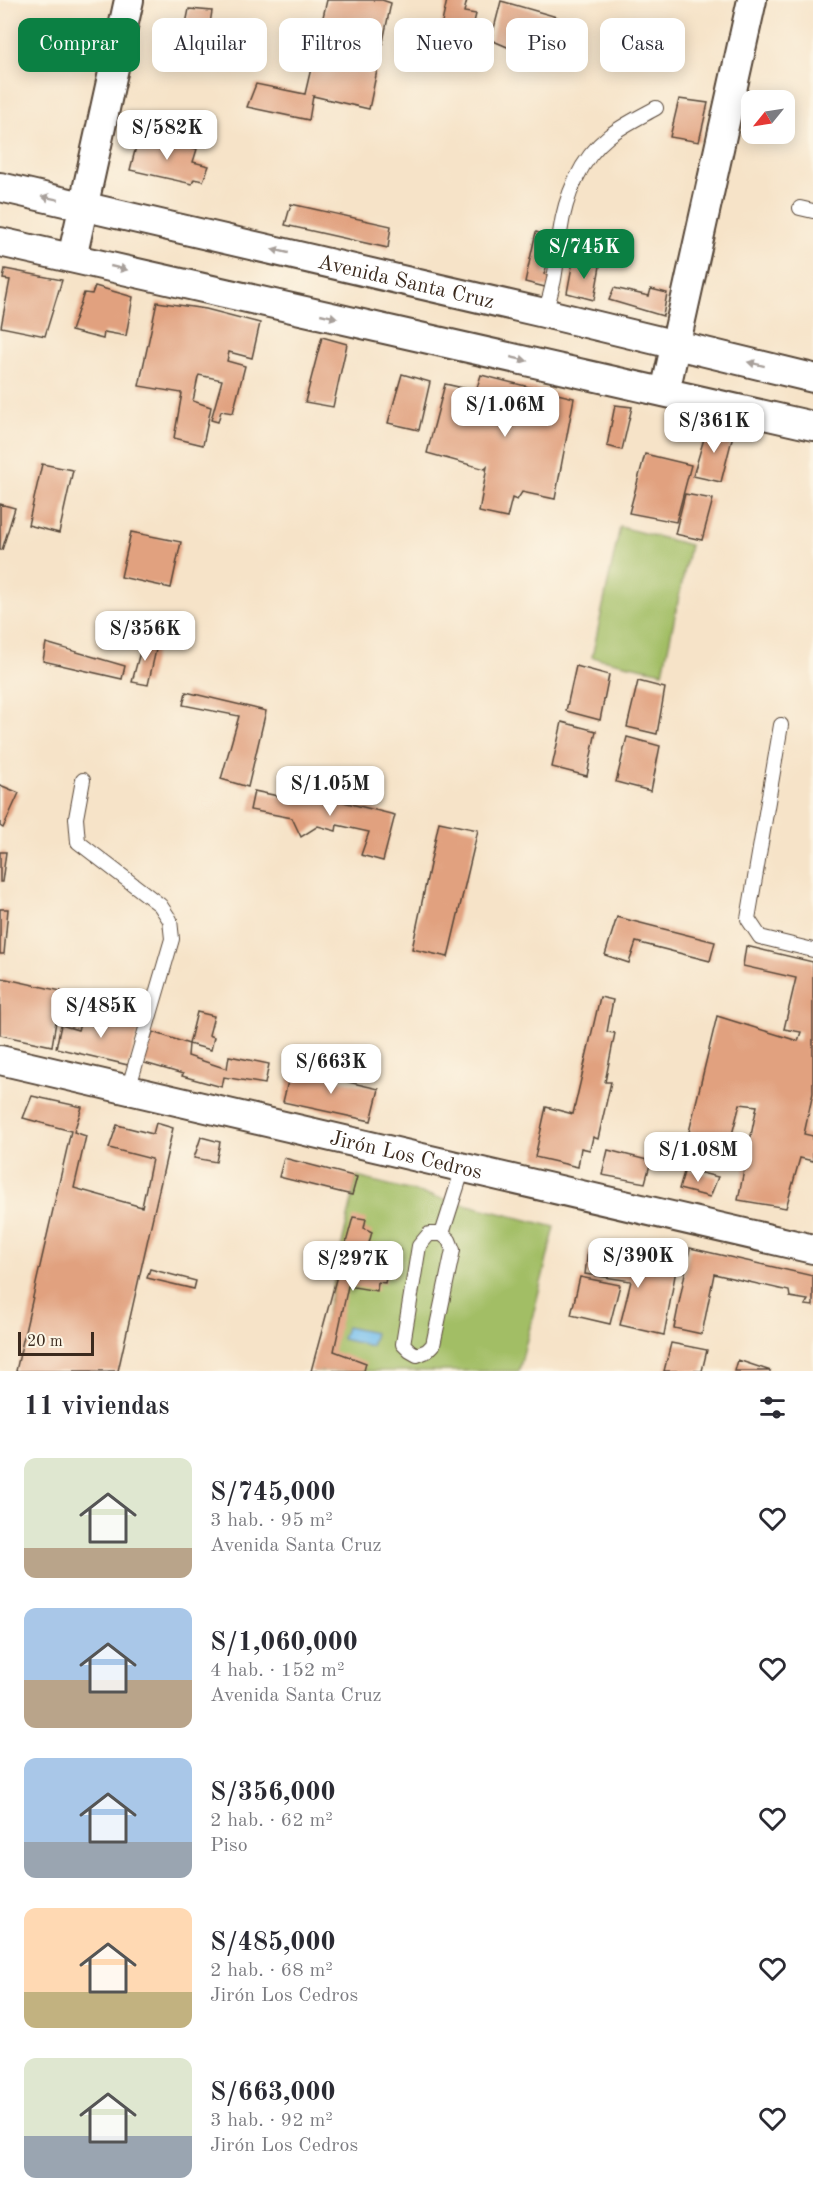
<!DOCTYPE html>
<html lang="es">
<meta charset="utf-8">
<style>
body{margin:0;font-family:"Old Standard TT",serif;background:#f2f2f3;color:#2b2b33;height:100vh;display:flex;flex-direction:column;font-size:22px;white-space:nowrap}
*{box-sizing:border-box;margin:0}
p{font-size:20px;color:#7c7c81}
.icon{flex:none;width:33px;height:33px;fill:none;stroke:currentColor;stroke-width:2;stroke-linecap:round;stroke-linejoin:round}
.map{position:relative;height:1371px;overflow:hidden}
.sheet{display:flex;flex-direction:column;background:#fff;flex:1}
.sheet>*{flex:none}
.hud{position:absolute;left:18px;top:18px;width:777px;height:54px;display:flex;gap:12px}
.needle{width:39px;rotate:240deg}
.fabs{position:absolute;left:741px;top:90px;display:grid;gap:12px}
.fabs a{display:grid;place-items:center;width:54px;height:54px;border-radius:12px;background:#fff;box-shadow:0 3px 15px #0003;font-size:30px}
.scale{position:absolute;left:18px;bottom:15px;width:76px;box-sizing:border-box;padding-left:6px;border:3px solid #3b2a1e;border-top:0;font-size:16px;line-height:21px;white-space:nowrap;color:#3b2a1e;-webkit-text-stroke:4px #fcf5e5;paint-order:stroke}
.price{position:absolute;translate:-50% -51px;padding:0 14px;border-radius:12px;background:#fff;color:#222;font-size:20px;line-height:39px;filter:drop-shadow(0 2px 3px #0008)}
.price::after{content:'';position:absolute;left:50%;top:36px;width:18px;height:14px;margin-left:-9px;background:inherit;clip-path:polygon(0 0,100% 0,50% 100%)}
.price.on{background:#0b8043;color:#fff}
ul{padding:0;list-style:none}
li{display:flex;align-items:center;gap:18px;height:150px;padding:0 24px}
li span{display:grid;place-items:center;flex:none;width:168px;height:120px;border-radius:12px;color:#555}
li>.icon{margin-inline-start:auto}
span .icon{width:72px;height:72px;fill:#fffc;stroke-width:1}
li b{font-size:26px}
h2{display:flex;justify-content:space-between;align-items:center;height:72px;padding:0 24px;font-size:26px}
.chip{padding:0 21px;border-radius:12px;background:#fff;box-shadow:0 3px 15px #0003;font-size:21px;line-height:54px}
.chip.on{background:#0b8043;color:#fff}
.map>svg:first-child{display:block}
.green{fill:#a2be65;stroke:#6e7442;stroke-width:1.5}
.water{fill:#74bfee;stroke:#587486;stroke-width:1.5}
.building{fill:#e1a17f}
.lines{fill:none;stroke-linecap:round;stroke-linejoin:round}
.service-casing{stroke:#574638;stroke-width:16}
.minor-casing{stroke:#574638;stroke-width:32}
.service{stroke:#fff;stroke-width:14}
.minor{stroke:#fff;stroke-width:28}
.oneway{fill:#a79f9a}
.labels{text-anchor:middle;stroke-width:5;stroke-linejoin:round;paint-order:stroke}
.street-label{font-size:21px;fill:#3b2a1e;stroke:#fcf5e5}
</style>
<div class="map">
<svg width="813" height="1371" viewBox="0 0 813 1371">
<rect width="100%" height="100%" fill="#fcf5e5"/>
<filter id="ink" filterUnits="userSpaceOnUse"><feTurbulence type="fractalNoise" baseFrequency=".0167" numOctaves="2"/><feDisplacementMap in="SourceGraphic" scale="12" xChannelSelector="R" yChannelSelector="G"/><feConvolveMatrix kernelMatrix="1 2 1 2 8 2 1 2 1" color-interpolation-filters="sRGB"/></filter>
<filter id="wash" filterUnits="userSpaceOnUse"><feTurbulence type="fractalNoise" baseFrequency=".008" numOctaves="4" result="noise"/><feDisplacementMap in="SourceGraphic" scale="24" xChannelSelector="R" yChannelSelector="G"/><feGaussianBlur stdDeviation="1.35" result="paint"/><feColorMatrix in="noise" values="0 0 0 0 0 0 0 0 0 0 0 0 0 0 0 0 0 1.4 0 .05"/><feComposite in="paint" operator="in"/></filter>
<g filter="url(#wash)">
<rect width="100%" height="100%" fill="#f6e3c8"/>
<path class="green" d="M620,527L690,545L663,672L592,657Z
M357,1177L555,1227L519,1371H314Z"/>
<path class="water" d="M346,1327L375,1333L371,1346L342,1339Z"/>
<g id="blocks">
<path class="building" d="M327,0H382L391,3L369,109L313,96L309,120L247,107L256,84L305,94Z
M447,0H467L464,12L476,14L468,47L438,40Z
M501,1L557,17L550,52H519L491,40Z
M189,9L212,11L203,68L178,63Z
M679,99L708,103L699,142L670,137Z
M139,135L197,149L193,162L209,166L203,181L194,179L192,184L130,170Z
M291,204L391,226L388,248L285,225Z
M536,232L555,238L544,274L552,277L549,288L525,282Z
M573,261L600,266L594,300L567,293Z
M5,269L62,280L45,336L1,327L10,280L3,279Z
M95,286L133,297L126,336L104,332L103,339L71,331L84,293L92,294Z
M614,288L649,296L651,289L667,293L663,316L609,300Z
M157,302L206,309L260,323L252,358L229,352L227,361L245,366L233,413L221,411L218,422L211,420L222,380L199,375L198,377L193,401L211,407L203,445L174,438L182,393L139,386Z
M322,337L347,344L333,407L305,402Z
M402,374L430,382L419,430L388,423Z
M481,375L574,398L555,499L522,492L517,500L512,498L507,518L479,512L487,467L485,469L427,453L445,384L476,391Z
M615,405L632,407L622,450L607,446Z
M708,425L734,431L721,482L693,476Z
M645,454L691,465L676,522L629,513Z
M42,464L73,470L59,533L28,525Z
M685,494L713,499L702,540L675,534Z
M0,504L15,508L2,550H0Z
M131,532L181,542L171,588L121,577Z
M144,637L158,641L148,685L132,682Z
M46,643L125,666L122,679L43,661Z
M576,666L609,675L600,720L566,711Z
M638,681L665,688L657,734L627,727Z
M186,692L266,711L248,787L221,779L239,716L183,705Z
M562,722L596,731L587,776L552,767Z
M627,737L660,746L651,791L616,782Z
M0,785L19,793L3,828L0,826Z
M299,790L339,797V801L395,815L383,861L361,855L369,832L337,825L336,831L318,826L301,837L292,818L250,810L254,791L297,800Z
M439,822L478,830L448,957L412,949Z
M0,852H6L2,882H0Z
M0,909H8L4,954H0Z
M617,917L715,942L710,961L636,942L629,963L605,955Z
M746,946L813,962V1093L804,1134L813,1136V1161L800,1158L786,1208L738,1200L757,1106L740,1104L730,1142L689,1132L717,1016L798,1041L801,1032L784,1029L796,978L743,966Z
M2,978L61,991L52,1046L0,1035V987Z
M600,997L613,1000L607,1032L615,1033L605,1082H611L598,1139L593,1137L590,1150L581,1148L578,1167L535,1157L546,1107L573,1114Z
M197,1012L214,1016L209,1035L214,1037L211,1050L189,1044L188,1056L227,1069L229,1056L269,1064L265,1084L224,1077L222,1087L182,1076L183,1074L141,1062L153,1032L189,1044Z
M84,1014L141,1025L128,1065L56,1048L61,1025L78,1030Z
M291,1069L379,1089L371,1121L283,1102Z
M32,1096L82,1107L74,1132L86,1136L74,1188L142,1207L152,1159L109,1148L117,1125L153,1134L156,1123L173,1128L118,1371H16L71,1131L23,1118Z
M201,1137L220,1142L216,1162L194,1158Z
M608,1150L651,1161L645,1183L602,1175Z
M284,1158L357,1177L352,1195L279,1177Z
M685,1169L718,1177L710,1197L679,1189Z
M353,1217L366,1219L364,1228L372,1232L369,1243L400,1250L395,1276L387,1274L385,1283L378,1282L377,1291L348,1286L334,1351L366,1363L364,1371H311Z
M690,1248L813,1276V1306L805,1305L808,1300L790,1297L789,1291L714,1274L702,1334L674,1328Z
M588,1250L676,1270L664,1335L620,1325L631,1281L585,1274Z
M150,1269L196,1281L194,1289L147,1278Z
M580,1277L620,1285L610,1324L571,1315Z
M671,1343L707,1350L702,1371H664Z
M738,1360L771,1371H735Z"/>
</g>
</g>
<g filter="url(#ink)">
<use href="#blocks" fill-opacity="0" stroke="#574638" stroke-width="1.5"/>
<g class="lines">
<defs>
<path id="service" d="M800,208L813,211
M544,313C556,284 556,263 560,233C565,197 580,159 609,136C623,125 640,117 656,108
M781,725L748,919L760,937L813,950
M83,780L76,818L78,842L160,905L170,920L172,939L128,1090
M429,1234H442L449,1240L453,1250L433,1345L427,1351L417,1355L410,1351L403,1344L419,1246Z
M442,1234L463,1168"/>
<g id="minor">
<path id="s1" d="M0,187L544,313L813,378"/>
<path d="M0,242L813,426"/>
<path d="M72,258L129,0"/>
<path d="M665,392L752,0"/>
<path id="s2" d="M0,1060L813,1249"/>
</g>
</defs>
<use href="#service" class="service-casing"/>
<use href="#minor" class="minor-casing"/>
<use href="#service" class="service"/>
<use href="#minor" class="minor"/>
</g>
<defs><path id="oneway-solid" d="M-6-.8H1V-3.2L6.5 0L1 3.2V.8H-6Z" transform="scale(1.5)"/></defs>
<g class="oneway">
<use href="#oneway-solid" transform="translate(50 198) rotate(-168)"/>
<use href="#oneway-solid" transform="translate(280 251) rotate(-167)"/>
<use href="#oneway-solid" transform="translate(119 268) rotate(13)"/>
<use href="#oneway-solid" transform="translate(329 316) rotate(13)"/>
<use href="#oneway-solid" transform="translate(519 359) rotate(13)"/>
<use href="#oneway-solid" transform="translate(756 364) rotate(-166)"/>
</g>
</g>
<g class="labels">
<g class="street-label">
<text dy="7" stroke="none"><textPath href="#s1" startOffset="417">Avenida Santa Cruz</textPath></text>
<text dy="7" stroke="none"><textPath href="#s2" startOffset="417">Jirón Los Cedros</textPath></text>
</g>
</g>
</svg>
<div class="fabs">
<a><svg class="needle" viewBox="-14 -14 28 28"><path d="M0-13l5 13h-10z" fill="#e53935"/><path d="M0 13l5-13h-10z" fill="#7c7c81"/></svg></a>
</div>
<div class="scale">20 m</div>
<b class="price" style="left:167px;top:161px">S/582K</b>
<b class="price on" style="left:584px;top:280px">S/745K</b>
<b class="price" style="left:505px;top:438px">S/1.06M</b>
<b class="price" style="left:714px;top:454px">S/361K</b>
<b class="price" style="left:145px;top:662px">S/356K</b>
<b class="price" style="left:330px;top:817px">S/1.05M</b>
<b class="price" style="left:101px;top:1039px">S/485K</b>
<b class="price" style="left:331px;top:1095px">S/663K</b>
<b class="price" style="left:698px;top:1183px">S/1.08M</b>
<b class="price" style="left:638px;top:1289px">S/390K</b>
<b class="price" style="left:353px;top:1292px">S/297K</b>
<div class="hud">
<a class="chip on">Comprar</a>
<a class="chip">Alquilar</a>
<a class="chip">Filtros</a>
<a class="chip">Nuevo</a>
<a class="chip">Piso</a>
<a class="chip">Casa</a>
</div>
</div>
<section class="sheet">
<h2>11 viviendas<svg class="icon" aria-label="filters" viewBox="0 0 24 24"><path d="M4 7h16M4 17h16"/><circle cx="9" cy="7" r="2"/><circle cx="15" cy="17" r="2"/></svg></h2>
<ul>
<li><span style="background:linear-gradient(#dfe7d0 75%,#b9a48a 0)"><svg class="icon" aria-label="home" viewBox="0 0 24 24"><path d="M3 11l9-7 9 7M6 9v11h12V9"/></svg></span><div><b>S/745,000</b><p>3 hab. · 95 m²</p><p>Avenida Santa Cruz</p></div><svg class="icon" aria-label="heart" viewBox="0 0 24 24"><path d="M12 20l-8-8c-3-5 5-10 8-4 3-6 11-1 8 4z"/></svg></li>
<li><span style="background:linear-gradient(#a9c7e8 60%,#b9a48a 0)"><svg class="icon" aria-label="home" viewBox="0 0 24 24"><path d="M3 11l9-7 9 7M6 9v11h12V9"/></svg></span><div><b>S/1,060,000</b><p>4 hab. · 152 m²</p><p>Avenida Santa Cruz</p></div><svg class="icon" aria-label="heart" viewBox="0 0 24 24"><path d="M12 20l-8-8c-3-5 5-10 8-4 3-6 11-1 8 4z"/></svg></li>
<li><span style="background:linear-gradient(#a9c7e8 70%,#9aa5b1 0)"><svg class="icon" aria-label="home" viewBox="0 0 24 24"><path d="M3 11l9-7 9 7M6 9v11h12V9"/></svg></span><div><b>S/356,000</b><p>2 hab. · 62 m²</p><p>Piso</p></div><svg class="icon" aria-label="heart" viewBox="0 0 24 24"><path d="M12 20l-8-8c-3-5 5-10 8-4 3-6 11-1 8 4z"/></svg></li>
<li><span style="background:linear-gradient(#ffd9b3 70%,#c2b280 0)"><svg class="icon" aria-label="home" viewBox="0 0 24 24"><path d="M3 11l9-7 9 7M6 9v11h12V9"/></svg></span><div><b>S/485,000</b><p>2 hab. · 68 m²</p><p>Jirón Los Cedros</p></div><svg class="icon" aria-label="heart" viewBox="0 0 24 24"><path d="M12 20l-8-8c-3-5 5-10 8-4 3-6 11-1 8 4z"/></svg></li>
<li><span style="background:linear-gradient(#dfe7d0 65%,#9aa5b1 0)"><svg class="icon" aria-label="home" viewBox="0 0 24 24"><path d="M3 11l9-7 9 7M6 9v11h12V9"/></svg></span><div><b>S/663,000</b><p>3 hab. · 92 m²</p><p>Jirón Los Cedros</p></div><svg class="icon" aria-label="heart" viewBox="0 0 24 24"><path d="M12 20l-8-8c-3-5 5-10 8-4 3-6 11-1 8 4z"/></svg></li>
</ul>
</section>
